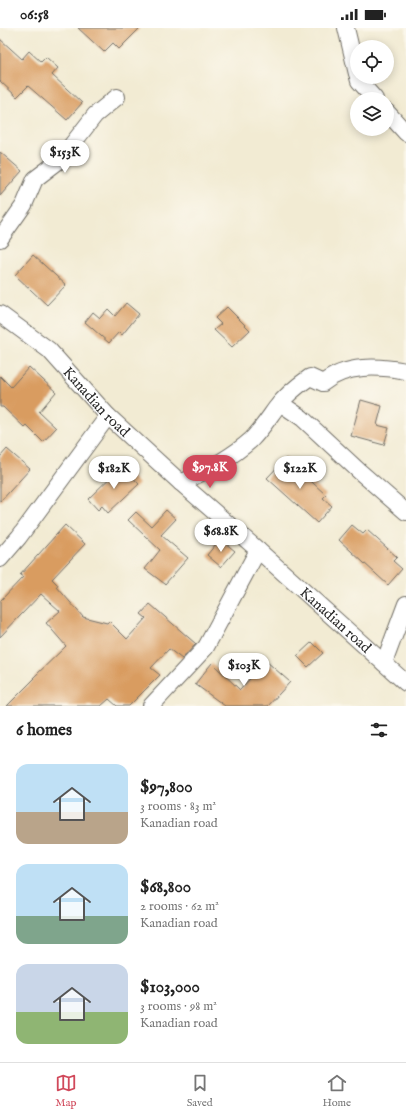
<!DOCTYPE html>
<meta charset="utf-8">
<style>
body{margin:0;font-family:"IM FELL English",serif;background:#f6f6f6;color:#222;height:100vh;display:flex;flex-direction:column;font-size:15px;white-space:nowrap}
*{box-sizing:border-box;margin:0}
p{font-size:13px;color:#767676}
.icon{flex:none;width:22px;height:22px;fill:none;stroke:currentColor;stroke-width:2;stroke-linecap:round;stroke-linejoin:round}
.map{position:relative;height:678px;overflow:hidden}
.drawer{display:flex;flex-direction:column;background:#fff;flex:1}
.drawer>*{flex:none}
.fabs{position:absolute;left:350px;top:12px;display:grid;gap:8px}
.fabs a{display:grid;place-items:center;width:44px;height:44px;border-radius:50%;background:#fff;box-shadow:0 2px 10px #0003;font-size:20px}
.price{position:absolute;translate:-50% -34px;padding:0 9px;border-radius:14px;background:#fff;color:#222;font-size:13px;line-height:26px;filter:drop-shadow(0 1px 2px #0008)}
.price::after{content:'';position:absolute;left:50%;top:24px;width:12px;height:9px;margin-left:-6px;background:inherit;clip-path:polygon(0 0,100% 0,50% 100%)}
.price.selected{background:#d1495b;color:#fff}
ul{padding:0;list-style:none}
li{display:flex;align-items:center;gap:12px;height:100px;padding:0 16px}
li span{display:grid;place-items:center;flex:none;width:112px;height:80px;border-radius:12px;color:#555}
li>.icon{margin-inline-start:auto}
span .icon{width:48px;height:48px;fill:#fffc;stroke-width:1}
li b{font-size:17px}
h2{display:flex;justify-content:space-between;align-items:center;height:48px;padding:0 16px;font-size:17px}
.status{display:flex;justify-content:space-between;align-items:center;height:28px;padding:0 20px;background:#fff;direction:ltr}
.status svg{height:11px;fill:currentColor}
.tab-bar{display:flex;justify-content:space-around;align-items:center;height:56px;border-top:1px solid #e0e0e0;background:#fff;font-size:11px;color:#767676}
.tab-bar a{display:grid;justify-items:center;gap:2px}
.tab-bar .selected{color:#d1495b}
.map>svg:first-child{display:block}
.building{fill:#d99c61}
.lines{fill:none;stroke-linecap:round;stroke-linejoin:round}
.street-casing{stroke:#716e66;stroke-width:18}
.street{stroke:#fff;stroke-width:16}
.labels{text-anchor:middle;stroke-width:3;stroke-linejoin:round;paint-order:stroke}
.street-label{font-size:15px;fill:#2b2b2b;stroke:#fbf7ec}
</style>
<div class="status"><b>06:58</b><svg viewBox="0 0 49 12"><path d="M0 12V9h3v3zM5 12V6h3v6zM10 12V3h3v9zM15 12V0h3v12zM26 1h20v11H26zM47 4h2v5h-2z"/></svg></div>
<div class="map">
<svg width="406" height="678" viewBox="0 0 406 678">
<rect width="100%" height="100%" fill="#fbf7ec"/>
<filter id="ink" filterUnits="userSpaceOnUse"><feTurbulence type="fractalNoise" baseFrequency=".025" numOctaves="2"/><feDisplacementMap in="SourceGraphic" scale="8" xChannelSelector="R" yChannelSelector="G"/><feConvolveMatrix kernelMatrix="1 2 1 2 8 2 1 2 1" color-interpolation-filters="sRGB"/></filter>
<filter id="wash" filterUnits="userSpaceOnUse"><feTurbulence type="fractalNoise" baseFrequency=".012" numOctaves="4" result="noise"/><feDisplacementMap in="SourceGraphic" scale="16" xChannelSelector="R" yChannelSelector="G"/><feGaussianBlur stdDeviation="0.9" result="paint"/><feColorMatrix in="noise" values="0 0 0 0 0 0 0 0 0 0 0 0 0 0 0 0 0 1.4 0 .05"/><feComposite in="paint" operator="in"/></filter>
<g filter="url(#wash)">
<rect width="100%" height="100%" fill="#f2ebd3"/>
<g id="blocks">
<path class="building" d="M78,0H140L119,21L113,15L104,24Z
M0,11L22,31L29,23L41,34L46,29L58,40L52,47L82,75L67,92L28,58L17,69L0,53Z
M0,124L22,143L0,168Z
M33,227L66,257L47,277L15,247Z
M126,275L139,286L122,307L119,304L109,315L85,294L93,284L100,290L108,281L115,288Z
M227,279L250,302L232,319L214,302L221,296L215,290Z
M29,339L56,364L39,384L56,400L43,414L27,398L25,400L3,379H0V348L11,359Z
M361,372L382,378L377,397L389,400L384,417L351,408Z
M7,421L30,441L0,474V429Z
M286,430L326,467L323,470L332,478L317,495L267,450Z
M122,438L139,456L108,485L102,478L98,482L88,471Z
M166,482L176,491L161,507L188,530L165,556L145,541L160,522L128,492L136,484L151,498Z
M65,497L85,516L52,551L58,557L57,559L83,589L107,595L109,593L127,611L146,590L141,586L150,576L196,616L182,631L169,621L151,640L160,647L129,678H117L109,671L101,678H7L35,650L34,649L66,618L46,595L60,583L41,566L0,609V573L23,549L20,547Z
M352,497L363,506L367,502L397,529L393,533L402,541L388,557L339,512Z
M220,511L235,523L221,539L207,527Z
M312,614L323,625L308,639L297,628Z
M266,633L290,654L268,678H225L195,656L212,635L240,662Z"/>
</g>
</g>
<g filter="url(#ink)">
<use href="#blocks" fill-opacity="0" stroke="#716e66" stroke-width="1"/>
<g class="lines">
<defs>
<g id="street">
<path d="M346,0L357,46"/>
<path d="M358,49L359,53L375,71"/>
<path d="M387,84L406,105"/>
<path d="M0,211L24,177L35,151L60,132L95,87L117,69"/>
<path id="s1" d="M0,286L49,322L108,388L181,455L258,522L406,655"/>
<path d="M280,375L302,390L359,443L406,484"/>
<path d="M181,455C206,443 231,430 251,412C261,402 268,391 276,380C285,368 297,358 310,349L323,355C346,336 378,338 406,343"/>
<path d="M0,531L19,509L108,388"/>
<path d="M384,635L406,576"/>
<path d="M151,678L206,619L258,522"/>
</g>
</defs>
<use href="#street" class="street-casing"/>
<use href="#street" class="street"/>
</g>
</g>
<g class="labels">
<g class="street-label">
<text dy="5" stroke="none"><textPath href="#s1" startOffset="131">Kanadian road</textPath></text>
<text dy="5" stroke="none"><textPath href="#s1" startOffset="455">Kanadian road</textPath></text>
</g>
</g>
</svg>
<div class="fabs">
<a><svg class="icon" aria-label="locate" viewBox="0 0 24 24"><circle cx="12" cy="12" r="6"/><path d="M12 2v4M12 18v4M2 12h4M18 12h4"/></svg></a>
<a><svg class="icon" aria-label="layers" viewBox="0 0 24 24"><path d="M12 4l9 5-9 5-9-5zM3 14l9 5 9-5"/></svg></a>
</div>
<b class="price" style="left:65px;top:146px">$153K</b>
<b class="price selected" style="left:210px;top:461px">$97.8K</b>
<b class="price" style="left:114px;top:462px">$182K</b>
<b class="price" style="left:300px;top:462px">$122K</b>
<b class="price" style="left:221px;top:525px">$68.8K</b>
<b class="price" style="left:244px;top:659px">$103K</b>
</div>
<section class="drawer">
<h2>6 homes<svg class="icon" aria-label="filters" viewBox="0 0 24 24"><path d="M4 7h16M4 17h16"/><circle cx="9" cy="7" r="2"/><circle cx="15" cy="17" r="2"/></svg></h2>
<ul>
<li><span style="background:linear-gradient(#bfe0f5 60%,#b9a48a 0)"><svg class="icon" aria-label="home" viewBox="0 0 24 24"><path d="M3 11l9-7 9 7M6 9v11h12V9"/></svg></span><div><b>$97,800</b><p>3 rooms · 83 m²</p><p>Kanadian road</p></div></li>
<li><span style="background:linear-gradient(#bfe0f5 65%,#7fa58c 0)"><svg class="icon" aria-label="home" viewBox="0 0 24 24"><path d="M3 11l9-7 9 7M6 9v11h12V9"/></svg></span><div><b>$68,800</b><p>2 rooms · 62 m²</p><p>Kanadian road</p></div></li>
<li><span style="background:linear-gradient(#c9d6e8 60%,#8fb573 0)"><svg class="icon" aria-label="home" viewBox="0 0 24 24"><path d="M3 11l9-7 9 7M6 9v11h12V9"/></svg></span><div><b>$103,000</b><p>3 rooms · 98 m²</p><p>Kanadian road</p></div></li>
</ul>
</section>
<nav class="tab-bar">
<a class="selected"><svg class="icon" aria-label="map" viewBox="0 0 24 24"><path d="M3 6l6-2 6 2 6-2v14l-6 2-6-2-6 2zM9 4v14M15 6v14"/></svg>Map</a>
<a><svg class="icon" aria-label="saved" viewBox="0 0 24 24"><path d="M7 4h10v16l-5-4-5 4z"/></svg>Saved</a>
<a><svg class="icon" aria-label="home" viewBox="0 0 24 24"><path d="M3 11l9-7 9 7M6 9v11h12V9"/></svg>Home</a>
</nav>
